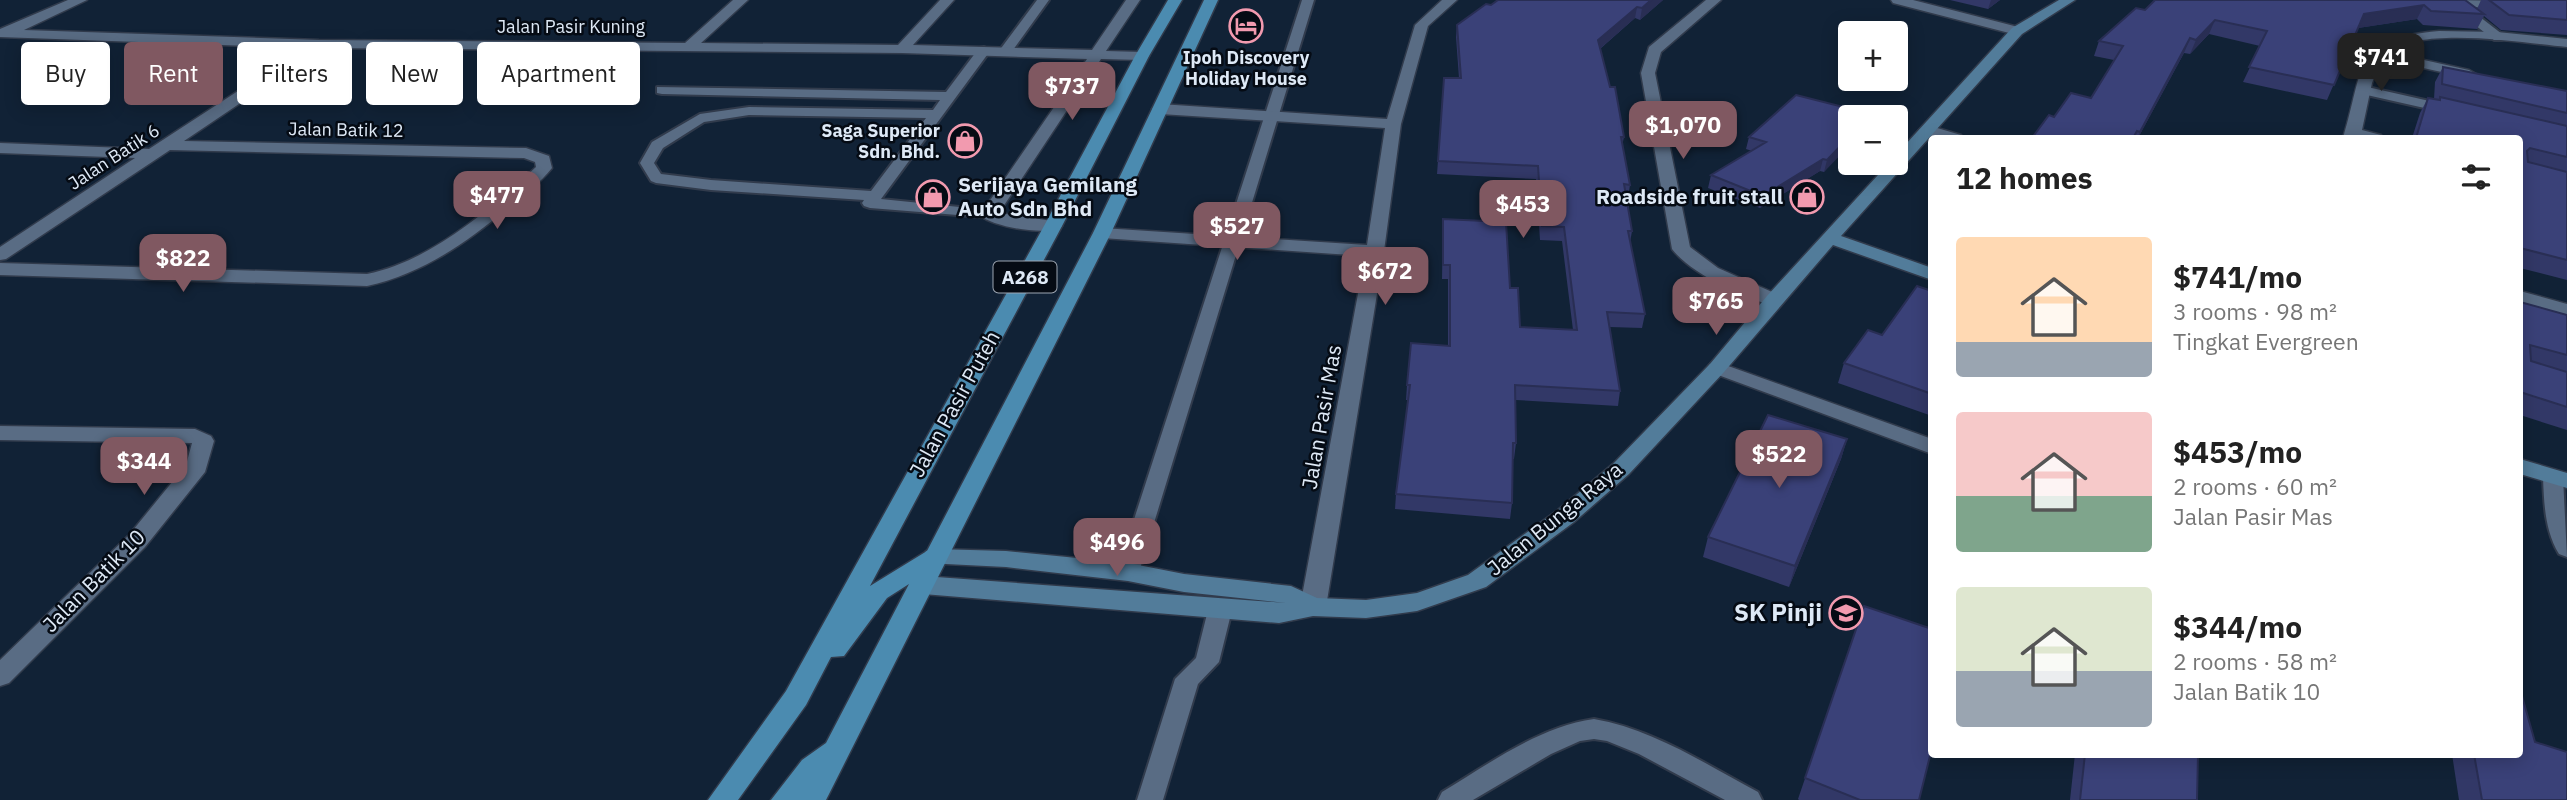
<!DOCTYPE html>
<meta charset="utf-8">
<style>
body{margin:0;font-family:"IBM Plex Sans",sans-serif;background:#f2f2f2;color:#222;height:100vh;display:flex;flex-direction:column;font-size:26px;white-space:nowrap}
*{box-sizing:border-box;margin:0}
p{font-size:23px;color:#767676}
.icon{flex:none;width:38px;height:38px;fill:none;stroke:currentColor;stroke-width:2;stroke-linecap:round;stroke-linejoin:round}
.map{position:relative;flex:1;overflow:hidden}
.sheet{position:absolute;left:1928px;top:135px;width:595px;height:623px;display:flex;flex-direction:column;background:#fff;border-radius:7px;box-shadow:0 4px 18px #0003}
.sheet>*{flex:none}
.top-card{position:absolute;left:21px;top:42px;width:665px;height:63px;display:flex;gap:14px}
.buttons{position:absolute;left:1838px;top:21px;display:grid;gap:14px}
.buttons a{display:grid;place-items:center;width:70px;height:70px;border-radius:7px;background:#fff;box-shadow:0 4px 18px #0003;font-size:35px}
.price{position:absolute;translate:-50% -60px;padding:0 16px;border-radius:14px;background:#805861;color:#fff;font-size:23px;line-height:46px;filter:drop-shadow(0 2px 4px #0008)}
.price::after{content:'';position:absolute;left:50%;top:42px;width:21px;height:16px;margin-left:-10px;background:inherit;clip-path:polygon(0 0,100% 0,50% 100%)}
.price.on{background:#222;color:#fff}
ul{padding:0;list-style:none}
li{display:flex;align-items:center;gap:21px;height:175px;padding:0 28px}
li span{display:grid;place-items:center;flex:none;width:196px;height:140px;border-radius:7px;color:#555}
li>.icon{margin-inline-start:auto}
span .icon{width:84px;height:84px;fill:#fffc;stroke-width:1}
li b{font-size:30px}
h2{display:flex;justify-content:space-between;align-items:center;height:84px;padding:0 28px;font-size:30px}
.chip{padding:0 24px;border-radius:7px;background:#fff;box-shadow:0 4px 18px #0003;font-size:24px;line-height:63px}
.chip.on{background:#805861;color:#fff}
.map>svg:first-child{display:block}
.lines{fill:none;stroke-linecap:round;stroke-linejoin:round}
.lane-casing{stroke:#313b4c;stroke-width:4}
.street-casing{stroke:#313b4c;stroke-width:3}
.secondary-casing{stroke:#313b4c;stroke-width:3}
.primary-casing{stroke:#313b4c;stroke-width:3}
.lane{fill:#596c84;fill-rule:evenodd}
.street{fill:#596c84;fill-rule:evenodd}
.secondary{fill:#527c9a;fill-rule:evenodd}
.primary{fill:#4b8bb0;fill-rule:evenodd}
.wall{fill:#323867}
.shaded-wall{fill:#292e54}
.building{fill:#3a4178;stroke:#292e54;stroke-width:2}
.labels{text-anchor:middle;stroke-width:5;stroke-linejoin:round;paint-order:stroke}
.far-street-label{font-size:18px;fill:#dee9f6;stroke:#050b14}
.far-poi-label{font-size:18px;font-weight:bold;fill:#dee9f6;stroke:#050b14}
.shield{fill:#050b14;stroke:#9da6b2;stroke-width:2}
.shield-label{font-size:19px;font-weight:bold;fill:#dee9f6}
.poi-label{font-size:21px;font-weight:bold;fill:#dee9f6;stroke:#050b14;text-anchor:start}
.street-label{font-size:21px;fill:#dee9f6;stroke:#050b14}
.near-poi-label{font-size:24px;font-weight:bold;fill:#dee9f6;stroke:#050b14;text-anchor:end}
</style>
<div class="map">
<svg width="2567" height="800" viewBox="0 0 2567 800">
<rect width="100%" height="100%" fill="#112236"/>
<g class="lines">
<defs>
<path id="lane" d="M1037,0H1049L1010,54H1000L999,51Z
M1302,0H1314L1139,572L1136,578L1128,580L1120,578L1117,572Z
M2451,0L2508,1V7L2504,8L2467,7L2502,34V40H2494L2451,6Z
M984,47L990,51L881,199L989,210L995,212L997,215L995,218L870,208L864,206L862,203L864,200L711,190L656,183L651,181L640,163L652,142L700,114L749,107L933,110L940,100L662,94L657,93V87L946,92L979,48ZM749,115L926,118L871,191L711,180L661,174L654,163L663,148L704,122Z
M2363,86L2456,107L2458,110L2451,114L2358,93V87Z
M2553,470L2560,472L2563,477L2567,557L2559,554C2545,531 2544,504 2543,477L2546,472Z
M1220,602L1228,604L1232,610L1219,662L1198,684L1163,800H1137L1175,679L1196,658L1208,610L1212,604Z
M1594,719C1653,729 1707,765 1758,792L1762,800H1725L1639,754L1607,741L1594,739L1580,741L1551,754L1473,800H1438L1442,792C1489,764 1538,727 1594,719Z"/>
<path id="street" d="M68,0H87L24,30L319,40L685,43L733,0H748L701,43L898,45L940,0H954L913,45L1092,50L1126,0H1140L1106,51L1142,52L1149,56L1142,60L1101,59L999,213L1059,222L1062,226C1051,237 991,227 980,215L1087,59L902,53L322,48L184,141L526,148L549,156L552,168C540,183 523,196 508,208C466,243 422,274 367,286L0,275V263L367,274C431,261 489,210 536,167L535,162L524,158L170,150L6,259L0,260V247L135,158L0,153V143L149,149L304,48L0,37V29Z
M1442,0H1457L1428,26L1401,124L1384,251L1326,607L1322,613L1313,616L1304,613L1300,607L1365,256L1102,238L1093,233L1102,228L1367,245L1385,128L1160,114L1152,109L1160,104L1387,119L1415,25Z
M1706,0H1721L1661,52L1655,73L1690,247L1718,268L1781,296L1784,300L1781,304L1774,306C1744,298 1691,274 1672,249L1641,73L1649,47Z
M1891,0H1913L2022,28L2024,31L2017,35L1893,3Z
M2439,31L2497,32L2567,39V47C2522,43 2425,26 2388,52L2469,70L2476,74L2469,78L2382,59L2372,83L2362,130L2381,135L2383,138H2343C2365,67 2351,39 2439,31Z
M1927,125L1961,135L1963,138C1948,139 1931,140 1919,130Z
M2520,291L2567,304V316L2520,303Z
M1717,362L1932,439V454L1710,372L1707,368L1710,364Z
M0,426L195,429L211,436L214,441L205,472L145,547L9,683L0,686V660L129,535L186,465L192,443L0,440Z"/>
<path id="secondary" d="M2059,0H2075L2022,34L1841,236L1932,268V280L1833,245L1724,372L1629,474L1574,522L1486,587L1417,611L1366,618L1313,616L1279,623L923,594L914,591L911,585L914,579L923,576L1286,603L1184,592L1128,581L1006,567L926,563L923,557L926,551L935,549L1006,551L1128,563L1184,574L1291,586L1317,598L1366,600L1417,593L1468,575L1558,510L1613,464L1710,364L1767,296L1889,163H1895V156L2012,28Z
M2520,459L2567,473V488L2520,474Z"/>
<path id="primary" d="M1168,0H1182L1149,56L1062,226L870,586L927,551L1093,233L1204,0H1218L1111,233L826,800H771L802,760L826,743L909,584L887,598L844,656L831,657L806,705L738,800H708L786,691L1044,226L1135,56Z"/>
</defs>
<use href="#lane" class="lane-casing"/>
<use href="#street" class="street-casing"/>
<use href="#secondary" class="secondary-casing"/>
<use href="#primary" class="primary-casing"/>
<use href="#lane" class="lane"/>
<use href="#street" class="street"/>
<use href="#secondary" class="secondary"/>
<use href="#primary" class="primary"/>
</g>
<path class="wall" d="M1663,0L1640,20L1635,18L1600,49L1624,137L1622,146L1630,185L1628,198H1627L1632,231L1630,243L1645,314L1642,328L1610,327L1620,391L1618,406L1516,400V443L1514,459H1513L1512,503L1510,519L1395,509L1396,494L1408,400H1406L1407,385L1448,346V279H1442L1443,219L1510,288L1520,327L1573,330L1562,241L1540,240L1536,179L1437,174L1444,78H1459L1456,37L1457,25L1491,5Z
M1950,0H2000L1988,9Z
M2465,0L2477,9L2481,0H2567V35L2501,30L2484,16L2477,29L2423,25L2417,19L2358,28L2327,100L2243,82L2260,46L2209,34L2190,54L2184,53L2138,138H2032L2054,117L2091,98L2114,60L2094,56L2099,41L2145,10Z
M2443,67L2567,91V280L2520,268V138H2412L2420,113L2428,98L2434,99L2435,82Z
M1871,114L1824,172L1820,171L1760,208L1708,188L1711,175L1752,151L1746,149L1749,137Z
M1932,291V416L1838,383L1844,363L1882,335Z
M2520,302L2567,315V430L2520,415Z
M1847,439L1841,459L1789,587L1703,557L1708,537Z
M1864,606L1919,800H1799L1798,799Z
M2535,742L2567,800H2459L2452,754H2520Z
M2075,754H2198L2197,800H2070Z"/>
<path class="shaded-wall" d="M1651,0H1663L1640,20L1642,8Z
M1991,0H2000L1988,9Z
M2424,5L2417,19L2358,28L2364,14Z
M1637,7L1635,18L1596,52L1598,40Z
M2215,20L2209,34L2190,54L2196,40Z
M2190,38L2184,53L2138,138H2137Z
M1850,136V145L1824,172L1827,160Z
M1823,159L1820,171L1760,208L1763,196Z
M1847,439L1841,459L1789,587L1795,566Z"/>
<path class="building" d="M1498,0H1651L1642,8L1637,7L1598,40L1610,87H1615L1624,137H1621L1630,185L1624,184L1632,231H1628L1645,314L1607,312L1620,391L1515,385L1516,443H1513L1512,503L1396,494L1410,385H1407L1411,343L1450,346V265H1443V219L1506,222L1510,288H1518L1520,327L1577,330L1564,227L1542,226L1538,166L1438,161L1444,78H1461L1457,25L1486,4L1491,5Z
M2155,0H2465L2484,14L2431,11L2424,5L2364,14L2334,85L2249,67L2267,31L2215,20L2196,40L2190,38L2140,132L2137,131L2133,138H2032L2049,115L2054,117L2071,93L2091,98L2123,46L2099,41L2136,8L2145,10Z
M2489,0H2567V20L2509,15Z
M2443,67L2567,91V113L2442,84Z
M1796,95L1871,114L1868,117H1850V136L1827,160L1823,159L1763,196L1711,175L1766,142L1749,137Z
M2440,97L2567,126V157L2530,148L2527,151L2528,162L2567,172V260L2520,248V138H2416L2428,98L2440,100Z
M1917,286L1932,291V394L1844,363L1868,330L1882,335Z
M2520,302L2567,315V355L2530,345L2531,361L2567,372V407L2520,392Z
M1768,415L1847,439L1795,566L1708,537Z
M1864,606L1932,629V748L1919,800H1860L1805,778Z
M2520,689L2535,742L2567,752V800H2482L2474,754H2520Z
M2085,754H2198L2197,800H2080Z"/>
<defs>
<symbol id="hotel-ring" viewBox="-11 -11 22 22"><circle r="9.5" fill="#050b14" stroke="#f29aaf" stroke-width="1.5"/><path d="M-6-4.5h1.5V1H6V5H4.5V3h-9V5H-6ZM-4 0a1.8 1.8 0 1 1 3.6 0ZM.5 0V-2.5h3Q6-2.5 6 0Z" fill="#f29aaf"/></symbol>
<symbol id="shop-ring" viewBox="-11 -11 22 22"><circle r="9.5" fill="#050b14" stroke="#f29aaf" stroke-width="1.5"/><path d="M-5-2.5h2.3a2.7 3.5 0 0 1 5.4 0H5L5.5 6h-11ZM-1.5-2.5h3a1.5 2.3 0 0 0-3 0Z" fill="#f29aaf"/></symbol>
<symbol id="school-ring" viewBox="-11 -11 22 22"><circle r="9.5" fill="#050b14" stroke="#f29aaf" stroke-width="1.5"/><path d="M0-5L7-2L0 1L-7-2ZM-4 1L0 2.5L4 1V4Q0 6-4 4Z" fill="#f29aaf"/></symbol>
</defs>
<g fill-rule="evenodd">
<use href="#hotel-ring" x="1227" y="7" width="38" height="38"/>
<use href="#shop-ring" x="946" y="122" width="38" height="38"/>
<use href="#shop-ring" x="914" y="178" width="38" height="38"/>
<use href="#shop-ring" x="1788" y="178" width="38" height="38"/>
<use href="#school-ring" x="1827" y="594" width="38" height="38"/>
</g>
<g class="labels">
<g class="far-street-label">
<text x="571" y="33">Jalan Pasir Kuning</text>
<text transform="translate(346 130) rotate(1)" y="6">Jalan Batik 12</text>
<text transform="translate(114 157) rotate(-33)" y="6">Jalan Batik 6</text>
</g>
<g class="far-poi-label">
<text x="1246" y="64">Ipoh Discovery<tspan x="1246" dy="21">Holiday House</tspan></text>
<text x="940" y="137" text-anchor="end">Saga Superior<tspan x="940" dy="21">Sdn. Bhd.</tspan></text>
</g>
<rect class="shield" x="993.5" y="261.5" width="63" height="31" rx="5"/>
<g class="shield-label">
<text x="1025" y="284">A268</text>
</g>
<g class="poi-label">
<text x="958" y="192">Serijaya Gemilang<tspan x="958" dy="24">Auto Sdn Bhd</tspan></text>
<text x="1783" y="204" text-anchor="end">Roadside fruit stall</text>
</g>
<g class="street-label">
<text transform="translate(955 404) rotate(-61)" y="7">Jalan Pasir Puteh</text>
<text transform="translate(1322 417) rotate(-80)" y="7">Jalan Pasir Mas</text>
<text transform="translate(1555 519) rotate(-39)" y="7">Jalan Bunga Raya</text>
<text transform="translate(94 581) rotate(-45)" y="7">Jalan Batik 10</text>
</g>
<g class="near-poi-label">
<text x="1822" y="621">SK Pinji</text>
</g>
</g>
</svg>
<div class="buttons">
<a>+</a>
<a>−</a>
</div>
<b class="price on" style="left:2381px;top:93px">$741</b>
<b class="price" style="left:1072px;top:122px">$737</b>
<b class="price" style="left:1683px;top:161px">$1,070</b>
<b class="price" style="left:497px;top:231px">$477</b>
<b class="price" style="left:1523px;top:240px">$453</b>
<b class="price" style="left:1237px;top:262px">$527</b>
<b class="price" style="left:183px;top:294px">$822</b>
<b class="price" style="left:1385px;top:307px">$672</b>
<b class="price" style="left:1716px;top:337px">$765</b>
<b class="price" style="left:1779px;top:490px">$522</b>
<b class="price" style="left:144px;top:497px">$344</b>
<b class="price" style="left:1117px;top:578px">$496</b>
<div class="top-card">
<a class="chip">Buy</a>
<a class="chip on">Rent</a>
<a class="chip">Filters</a>
<a class="chip">New</a>
<a class="chip">Apartment</a>
</div>
<section class="sheet">
<h2>12 homes<svg class="icon" aria-label="filters" viewBox="0 0 24 24"><path d="M4 7h16M4 17h16"/><circle cx="9" cy="7" r="2"/><circle cx="15" cy="17" r="2"/></svg></h2>
<ul>
<li><span style="background:linear-gradient(#ffd9b3 75%,#9aa5b1 0)"><svg class="icon" aria-label="home" viewBox="0 0 24 24"><path d="M3 11l9-7 9 7M6 9v11h12V9"/></svg></span><div><b>$741/mo</b><p>3 rooms · 98 m²</p><p>Tingkat Evergreen</p></div></li>
<li><span style="background:linear-gradient(#f6c9c9 60%,#7fa58c 0)"><svg class="icon" aria-label="home" viewBox="0 0 24 24"><path d="M3 11l9-7 9 7M6 9v11h12V9"/></svg></span><div><b>$453/mo</b><p>2 rooms · 60 m²</p><p>Jalan Pasir Mas</p></div></li>
<li><span style="background:linear-gradient(#dfe7d0 60%,#9aa5b1 0)"><svg class="icon" aria-label="home" viewBox="0 0 24 24"><path d="M3 11l9-7 9 7M6 9v11h12V9"/></svg></span><div><b>$344/mo</b><p>2 rooms · 58 m²</p><p>Jalan Batik 10</p></div></li>
</ul>
</section>
</div>
